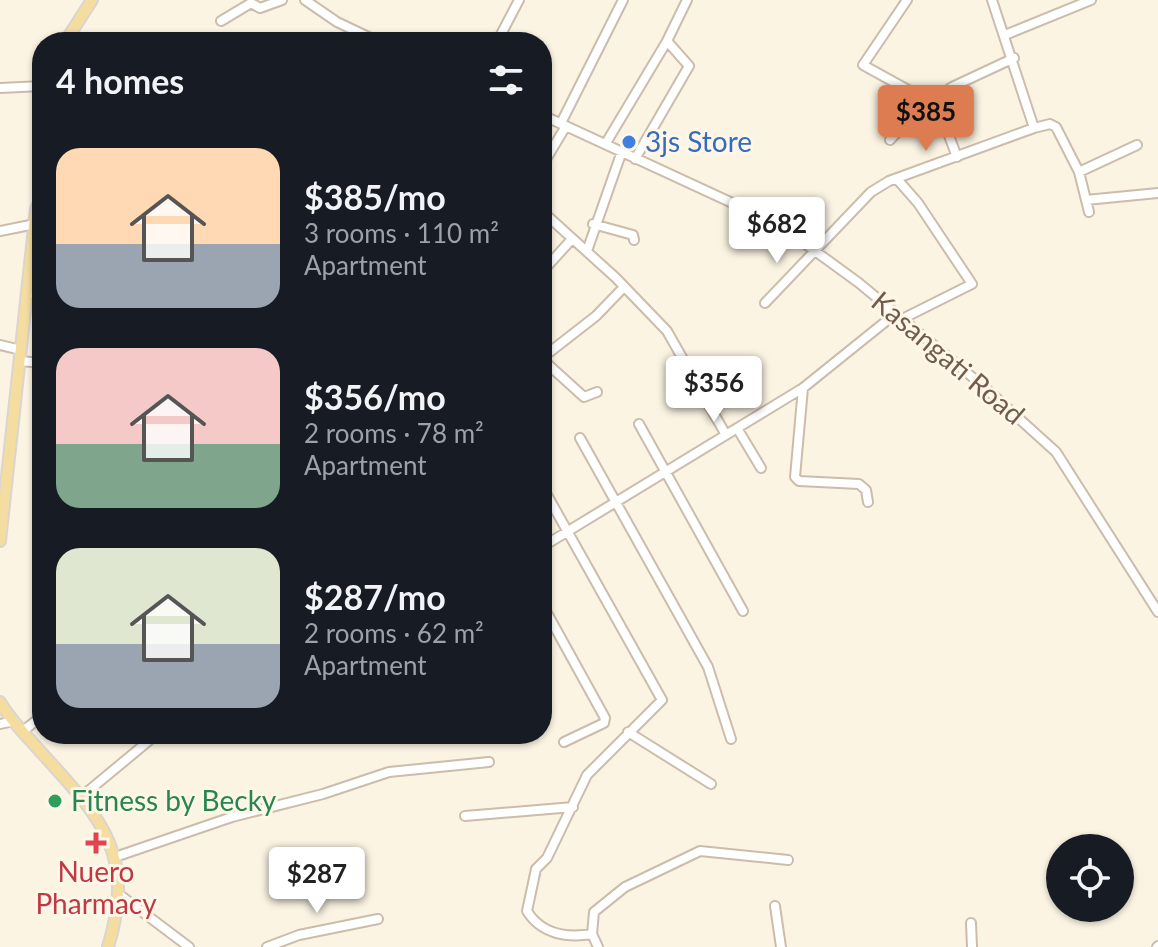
<!DOCTYPE html>
<meta charset="utf-8">
<style>
body{margin:0;font-family:Lato,sans-serif;background:#20242c;color:#f1f3f6;height:100vh;display:flex;flex-direction:column;font-size:30px;white-space:nowrap}
*{box-sizing:border-box;margin:0}
p{font-size:26px;color:#9ea1a6}
.icon{flex:none;width:44px;height:44px;fill:none;stroke:currentColor;stroke-width:2;stroke-linecap:round;stroke-linejoin:round}
.map{position:relative;flex:1;overflow:hidden}
.drawer{position:absolute;left:32px;top:32px;width:520px;height:712px;display:flex;flex-direction:column;background:#171b24;border-radius:32px;box-shadow:0 2px 6px #0004}
.drawer>*{flex:none}
.buttons{position:absolute;left:1046px;top:834px;display:grid;gap:16px}
.buttons a{display:grid;place-items:center;width:88px;height:88px;border-radius:50%;background:#171b24;box-shadow:0 2px 6px #0004;font-size:40px}
.price{position:absolute;translate:-50% -68px;padding:0 18px;border-radius:8px;background:#fff;color:#222;font-size:26px;line-height:52px;filter:drop-shadow(0 2px 4px #0008)}
.price::after{content:'';position:absolute;left:50%;top:48px;width:24px;height:18px;margin-left:-12px;background:inherit;clip-path:polygon(0 0,100% 0,50% 100%)}
.price.current{background:#dd7c50;color:#111}
ul{padding:0;list-style:none}
li{display:flex;align-items:center;gap:24px;height:200px;padding:0 24px}
li span{display:grid;place-items:center;flex:none;width:224px;height:160px;border-radius:24px;color:#555}
li>.icon{margin-inline-start:auto}
span .icon{width:96px;height:96px;fill:#fffc;stroke-width:1}
li b{font-size:34px}
h2{display:flex;justify-content:space-between;align-items:center;height:96px;padding:0 24px;font-size:34px}
.map>svg:first-child{display:block}
.lines{fill:none;stroke-linecap:round;stroke-linejoin:round}
.minor-casing{stroke:#cbbcab;stroke-width:12}
.major-casing{stroke:#dad5d0;stroke-width:14}
.minor{stroke:#fff;stroke-width:8}
.major{stroke:#f5dda0;stroke-width:10}
.shop-dot{fill:#3f7fe0;stroke:#fef7e9;stroke-width:3}
.leisure-dot{fill:#2e9e5b;stroke:#fef7e9;stroke-width:3}
.health-dot{fill:#e0444e;stroke:#fef7e9;stroke-width:3}
.labels{text-anchor:middle;stroke-width:6;stroke-linejoin:round;paint-order:stroke}
.shop-label{font-size:28px;fill:#366cbe;stroke:#fef7e9;text-anchor:start}
.street-label{font-size:28px;fill:#715c4b;stroke:#fef7e9}
.leisure-label{font-size:28px;fill:#27864d;stroke:#fef7e9;text-anchor:start}
.health-label{font-size:28px;fill:#be3a42;stroke:#fef7e9}
</style>
<div class="map">
<svg width="1158" height="947" viewBox="0 0 1158 947">
<rect width="100%" height="100%" fill="#fbf4e3"/>
<g class="lines">
<defs>
<path id="minor" d="M305,0L337,22L379,42
M907,0L863,65L930,102L945,125L957,157
M221,21L251,3L260,8L282,0
M1005,35L1091,0
M497,42L519,0
M0,88L42,86
M930,102L952,87L1014,58
M542,115L778,224L859,283L983,386L1056,452L1158,612
M561,123L623,0
M1034,128L1050,124L1056,127L1079,172L1089,212
M890,140L926,99
M606,143L667,41L687,0
M635,159L689,66L667,41
M542,166L566,126
M1079,172L1137,145
M897,179L918,203L972,284L902,319
M1086,200L1158,193
M542,211L616,278L667,331L726,435
M593,224L633,235L634,240
M0,231L35,224
M587,251L622,151
M542,272L572,239
M27,293H42
M765,303L871,192L889,181L1034,128L992,0
M0,345L21,350
M542,358L596,316L624,287
M542,359L584,397L597,392
M20,361L42,363
M803,388L795,477L799,481L859,484L866,490L868,502
M639,424L743,611
M737,428L761,468
M580,438L708,667L731,739
M542,486L662,700L587,775L547,858L536,869L527,911C541,934 567,938 592,934
M542,547L803,388L895,314
M542,604L605,718L604,723L564,742
M0,724L14,721
M23,731L42,716
M628,732L711,784
M81,797L157,734
M465,816L573,807
M115,857L232,817L323,794L389,772L489,762
M120,895L189,947
M775,906L781,947
M971,923L972,947
M267,947L299,935L378,919
M598,947L592,934L594,912L625,887L700,851L788,860
M1157,947L1158,946"/>
<path id="major" d="M65,42L92,0
M42,170V180
M0,541L36,209L42,197
M0,702C10,720 26,735 39,750C100,817 137,853 108,947"/>
</defs>
<use href="#minor" class="minor-casing"/>
<use href="#major" class="major-casing"/>
<use href="#minor" class="minor"/>
<use href="#major" class="major"/>
</g>
<circle class="shop-dot" cx="629" cy="142" r="8"/>
<circle class="leisure-dot" cx="55" cy="801" r="8"/>
<path class="health-dot" d="M92 831h8v8h8v8h-8v8h-8v-8h-8v-8h8z"/>
<g class="labels">
<g class="shop-label">
<text x="645" y="152">3js Store</text>
</g>
<g class="street-label">
<text transform="translate(948 358) rotate(40)" y="10">Kasangati Road</text>
</g>
<g class="leisure-label">
<text x="71" y="811">Fitness by Becky</text>
</g>
<g class="health-label">
<text x="96" y="882">Nuero<tspan x="96" dy="32">Pharmacy</tspan></text>
</g>
</g>
</svg>
<div class="buttons">
<a><svg class="icon" aria-label="locate" viewBox="0 0 24 24"><circle cx="12" cy="12" r="6"/><path d="M12 2v4M12 18v4M2 12h4M18 12h4"/></svg></a>
</div>
<b class="price current" style="left:926px;top:153px">$385</b>
<b class="price" style="left:777px;top:265px">$682</b>
<b class="price" style="left:714px;top:424px">$356</b>
<b class="price" style="left:317px;top:915px">$287</b>
<section class="drawer">
<h2>4 homes<svg class="icon" aria-label="filters" viewBox="0 0 24 24"><path d="M4 7h16M4 17h16"/><circle cx="9" cy="7" r="2"/><circle cx="15" cy="17" r="2"/></svg></h2>
<ul>
<li><span style="background:linear-gradient(#ffd9b3 60%,#9aa5b1 0)"><svg class="icon" aria-label="home" viewBox="0 0 24 24"><path d="M3 11l9-7 9 7M6 9v11h12V9"/></svg></span><div><b>$385/mo</b><p>3 rooms · 110 m²</p><p>Apartment</p></div></li>
<li><span style="background:linear-gradient(#f6c9c9 60%,#7fa58c 0)"><svg class="icon" aria-label="home" viewBox="0 0 24 24"><path d="M3 11l9-7 9 7M6 9v11h12V9"/></svg></span><div><b>$356/mo</b><p>2 rooms · 78 m²</p><p>Apartment</p></div></li>
<li><span style="background:linear-gradient(#dfe7d0 60%,#9aa5b1 0)"><svg class="icon" aria-label="home" viewBox="0 0 24 24"><path d="M3 11l9-7 9 7M6 9v11h12V9"/></svg></span><div><b>$287/mo</b><p>2 rooms · 62 m²</p><p>Apartment</p></div></li>
</ul>
</section>
</div>
